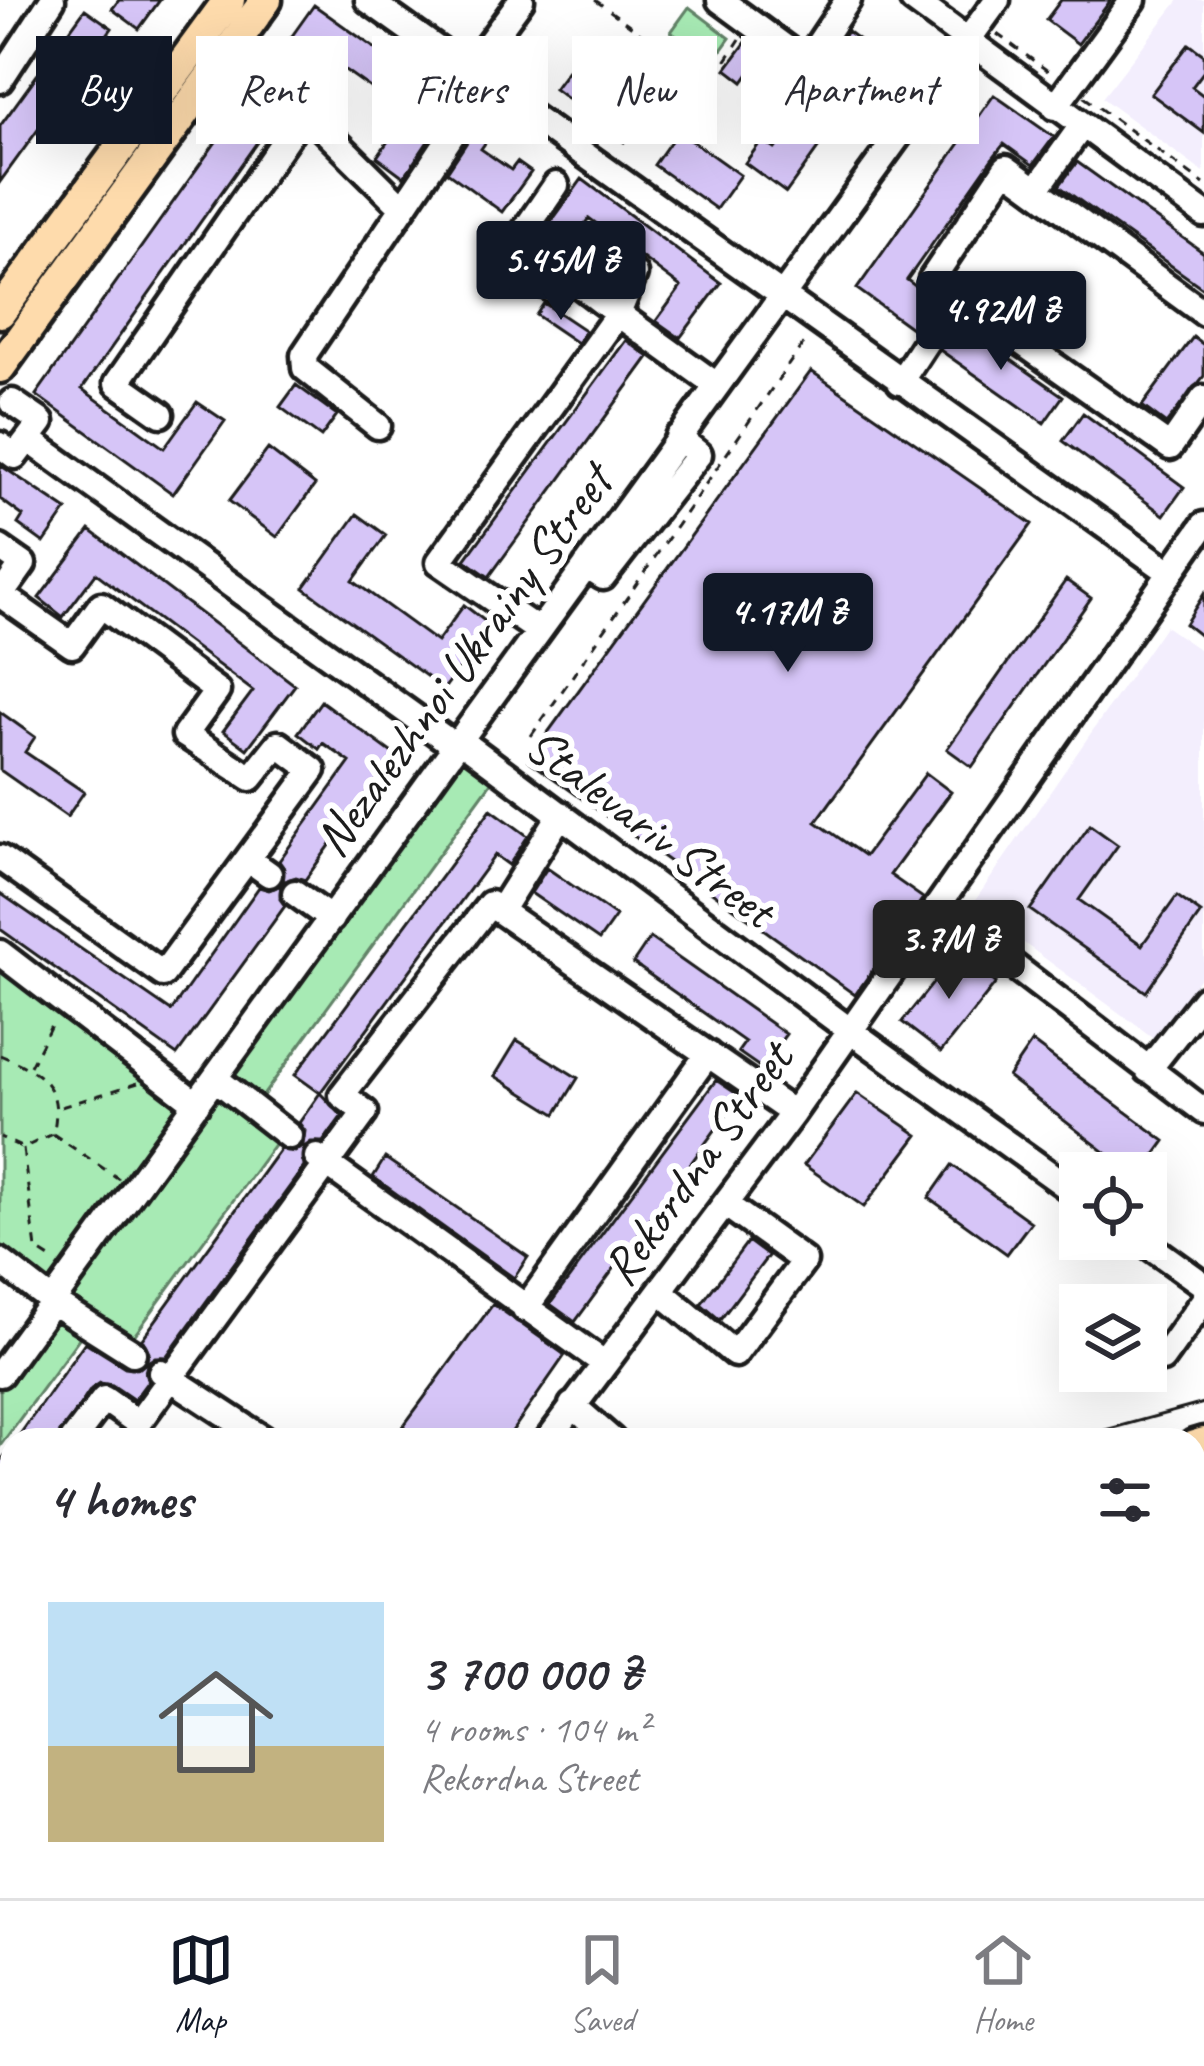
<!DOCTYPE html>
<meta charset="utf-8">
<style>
body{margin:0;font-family:Caveat,sans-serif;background:#f2f2f3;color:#2b2b33;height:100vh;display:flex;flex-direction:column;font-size:45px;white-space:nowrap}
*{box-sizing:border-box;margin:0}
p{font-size:39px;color:#7c7c81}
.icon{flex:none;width:66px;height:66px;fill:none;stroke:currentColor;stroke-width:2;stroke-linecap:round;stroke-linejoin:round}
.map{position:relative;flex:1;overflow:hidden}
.side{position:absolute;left:0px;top:1428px;width:1206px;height:471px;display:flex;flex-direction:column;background:#fff;border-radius:36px 36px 0 0;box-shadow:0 12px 48px #0002}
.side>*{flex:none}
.banner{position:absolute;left:36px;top:36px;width:1134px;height:108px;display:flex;gap:24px}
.buttons{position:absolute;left:1059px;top:1152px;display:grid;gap:24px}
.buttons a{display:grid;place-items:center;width:108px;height:108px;border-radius:0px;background:#fff;box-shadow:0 12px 48px #0002;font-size:60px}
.price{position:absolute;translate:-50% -102px;padding:0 27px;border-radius:12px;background:#111827;color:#fff;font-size:39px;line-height:78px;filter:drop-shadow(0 3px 6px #0008)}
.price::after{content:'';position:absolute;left:50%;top:72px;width:36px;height:27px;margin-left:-18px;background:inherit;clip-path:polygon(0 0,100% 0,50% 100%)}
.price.on{background:#222;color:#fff}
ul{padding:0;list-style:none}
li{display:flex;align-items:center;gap:36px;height:300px;padding:0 48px}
li span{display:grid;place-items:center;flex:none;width:336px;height:240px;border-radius:0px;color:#555}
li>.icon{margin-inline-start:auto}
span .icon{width:144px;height:144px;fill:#fffc;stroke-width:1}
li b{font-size:51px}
h2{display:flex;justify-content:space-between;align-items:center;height:144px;padding:0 48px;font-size:51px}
.chip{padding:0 42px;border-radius:0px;background:#fff;box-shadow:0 12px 48px #0002;font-size:42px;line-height:108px}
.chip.on{background:#111827;color:#fff}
.tabs{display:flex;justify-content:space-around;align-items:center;height:168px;border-top:3px solid #e1e1e2;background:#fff;font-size:33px;color:#7c7c81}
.tabs a{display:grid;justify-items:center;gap:6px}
.tabs .on{color:#111827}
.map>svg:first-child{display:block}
.built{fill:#f3eefd}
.industrial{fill:url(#industrial-furrows)}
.green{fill:#a7eab4;stroke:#628368;stroke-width:3}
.building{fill:#d6c5f7;stroke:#1c1c1c;stroke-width:3}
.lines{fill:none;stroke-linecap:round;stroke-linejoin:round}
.minor-casing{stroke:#1c1c1c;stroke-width:33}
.major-casing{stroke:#1c1c1c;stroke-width:39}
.path{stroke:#1c1c1c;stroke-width:3;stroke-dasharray:9 9;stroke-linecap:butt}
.minor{stroke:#fff;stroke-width:24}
.major{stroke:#fedbac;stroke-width:30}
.tram{stroke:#1c1c1c;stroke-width:3}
.labels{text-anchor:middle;stroke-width:12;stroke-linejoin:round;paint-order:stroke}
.street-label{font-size:51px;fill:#1c1c1c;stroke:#fff}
</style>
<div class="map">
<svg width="1204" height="1898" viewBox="0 0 1204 1898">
<defs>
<pattern id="industrial-furrows" width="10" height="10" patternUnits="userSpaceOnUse" patternTransform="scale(3)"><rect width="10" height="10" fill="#f3eefd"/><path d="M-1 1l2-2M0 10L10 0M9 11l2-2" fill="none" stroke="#d0ccd8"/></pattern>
</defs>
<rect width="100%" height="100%" fill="#fff"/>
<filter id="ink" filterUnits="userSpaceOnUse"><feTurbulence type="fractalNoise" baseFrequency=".00833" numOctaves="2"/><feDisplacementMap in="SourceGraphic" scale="24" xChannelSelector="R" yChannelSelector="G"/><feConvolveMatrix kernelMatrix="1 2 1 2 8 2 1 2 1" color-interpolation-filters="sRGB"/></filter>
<g filter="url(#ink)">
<path class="built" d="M1179,0H1204V173L1102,98Z
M1165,626L1204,653V972L1155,1039L972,905Z"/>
<path class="industrial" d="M1204,1467V1661L1194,1675V1470Z
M828,1887H1036L1028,1898H820Z"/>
<path class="green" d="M689,7L730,38L712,63L671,32Z
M460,756L493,780L262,1097L292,1120L120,1355L85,1330L0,1446V1387Z
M0,953L197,1104L54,1303L0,1261Z"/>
<path class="building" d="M119,0H160L139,29L112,9Z
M1061,0H1111L1078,44L1046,20Z
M314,5L453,104L404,177L377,157L407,114L321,53L299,84L302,86L281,116L277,114L82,389L164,448L197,402L225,421L173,494L36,395L250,94L253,96L274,66L272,64Z
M85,9L112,28L0,182V126Z
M847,31L883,58L786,193L745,163L762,140L775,149L841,59L833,53Z
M746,42L763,54L743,82L726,69Z
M1189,44L1204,55V71L1192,87L1204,96V133L1151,94Z
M574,62L644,115L624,142L554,89Z
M994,95L1054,137L1033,165L1004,144L992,159L907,280L934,300L914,330L857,289Z
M475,130L488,139L481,149L511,170L517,162L531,172L502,212L447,172Z
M678,131L740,175L716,209L654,165Z
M1077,162L1204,253V289L1059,186Z
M582,179L721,283L680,338L656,321L681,287L589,218L555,264L533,247Z
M544,303L586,331L577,343L536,315Z
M958,323L1063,396L1044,423L940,350Z
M1193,337L1204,345V376L1166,424L1142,406Z
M626,340L649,357L489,577L465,560Z
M811,371L1032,524L816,822L865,856L926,773L951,792L890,875L923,898L855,995L528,760Z
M296,385L337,415L321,437L280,407Z
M1083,413L1184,487L1164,515L1063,441Z
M268,449L315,485L277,537L229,501Z
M0,465L67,510L44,543L18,524L23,516L0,499Z
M357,514L386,535L353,581L437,642L464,605L490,625L444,689L304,588Z
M90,530L295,685L247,749L223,731L253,691L96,573L63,617L39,598Z
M1066,580L1091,598L972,767L947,749Z
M1204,594V639L1185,624Z
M321,701L395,755L305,880L296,877L283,882L284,868L279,861L350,762L323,743L319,749L298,733Z
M0,712L35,737L25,752L84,792L67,817L0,770Z
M491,809L528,836L509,865L495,855L320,1093L295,1075Z
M1090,825L1118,845L1079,900L1142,945L1177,896L1201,913L1146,992L1030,910Z
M547,868L616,916L599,940L531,893Z
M281,885L280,899L285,906L177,1055L0,929V893L171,1011L259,887L269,890Z
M650,938L786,1034L761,1068L738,1052L745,1042L633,963Z
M957,953L996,983L941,1052L902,1022Z
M517,1040L578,1078L556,1114L495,1076Z
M1032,1042L1165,1141L1142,1173H1132L1008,1077Z
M716,1080L740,1096L575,1322L550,1304Z
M320,1093L342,1116L323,1142H311L303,1148L304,1167L166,1357H155L148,1362L145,1372L148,1381L134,1400L112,1385L100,1383L91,1389L57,1440H16L85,1342L125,1367L140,1368L146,1363L149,1352L142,1339L280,1149L294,1152L303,1145L305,1131L299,1123Z
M857,1093L918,1135L864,1207L804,1165Z
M385,1158L528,1257L514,1278L373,1177Z
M952,1165L1031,1222L1007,1254L929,1198Z
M748,1241L768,1256L720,1320L701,1304Z
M493,1304L565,1355L506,1440H393Z
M12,1446V1506L0,1511V1462Z
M0,1707L12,1711V1749L0,1741Z"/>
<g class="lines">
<defs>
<path id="minor" d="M368,0L1171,573
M720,0L806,63L848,0
M913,0L1204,214
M468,72L521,0
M0,80L52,0
M776,105L806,63
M1055,107L1133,0
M556,185L505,259L557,292L568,276
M1036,190L1081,127
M607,254L634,274L618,314L568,276L584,255Z
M1204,313L1006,168L932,279L1170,447L1204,398
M900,382L956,296
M161,414L117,383L305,111L403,208L485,85
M378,426L305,368L304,355L403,208
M28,439L455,746
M0,445L15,456L41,422L12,402
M0,548L23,564L1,595L72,645L101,605L217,691L185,735L251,778L278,744L313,770L163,974L0,858
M586,566L603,577L699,454L678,437
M539,631L439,562L618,314L715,384
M460,740L848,1029L1080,1196
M248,859L269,874
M295,893L331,919
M939,909L1204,1111
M500,911L793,1113
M0,953L197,1104
M1148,1070L1204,999
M216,1079L289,1136
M317,1157L604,1363
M1140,1239L1204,1285
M0,1261L54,1303L133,1353
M661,1292L735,1354L804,1261L725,1204
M525,1309L708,1054
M1162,1359L1204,1300
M161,1372L265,1440
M0,1374L997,0
M572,1405L612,1440
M73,1440L104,1399L138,1423L365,1112L342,1095L490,904L500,911L561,814
M548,1440L793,1113L1204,525
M0,1538L12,1522
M0,1688L12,1695
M1194,1716L1204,1703
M139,1887L153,1898
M572,1887L587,1898
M665,1898L673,1887
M1058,1898L1066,1887"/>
<path id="major" d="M0,312L229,0
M0,367L266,0
M1194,1446L1204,1443
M0,1780L12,1785
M0,1809L12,1808"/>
</defs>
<use href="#minor" class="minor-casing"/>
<use href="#major" class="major-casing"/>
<path class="path" d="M595,0L698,75L710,77L721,68L740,39
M997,34L1052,74
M252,72L264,81
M1084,97L1204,184
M531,736L807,338
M0,1055C42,1073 64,1086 53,1134L23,1148L0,1137
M30,1066L53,1021
M61,1107L138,1083
M53,1134L119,1179
M23,1149L36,1249L55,1261
M49,1889L50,1887
M0,1894L12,1875
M56,1894L60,1887"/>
<use href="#minor" class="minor"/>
<use href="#major" class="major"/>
<path class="tram" d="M1069,1440L1204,1403
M0,1790L12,1794"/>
</g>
</g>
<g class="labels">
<g class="street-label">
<text transform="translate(462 660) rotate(-54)" y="18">Nezalezhnoi Ukrainy Street</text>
<text transform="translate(651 826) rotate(37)" y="18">Stalevariv Street</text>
<text transform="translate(696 1163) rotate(-54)" y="18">Rekordna Street</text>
</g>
</g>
</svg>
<div class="buttons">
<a><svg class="icon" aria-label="locate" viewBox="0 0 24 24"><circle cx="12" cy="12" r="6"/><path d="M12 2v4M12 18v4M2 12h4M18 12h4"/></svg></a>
<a><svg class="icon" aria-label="layers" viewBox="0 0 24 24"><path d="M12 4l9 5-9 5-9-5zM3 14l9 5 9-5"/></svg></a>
</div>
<b class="price" style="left:561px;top:323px">5.45M ₴</b>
<b class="price" style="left:1001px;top:373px">4.92M ₴</b>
<b class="price" style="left:788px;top:675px">4.17M ₴</b>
<b class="price on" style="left:949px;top:1002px">3.7M ₴</b>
<div class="banner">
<a class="chip on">Buy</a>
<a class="chip">Rent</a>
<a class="chip">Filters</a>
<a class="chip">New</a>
<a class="chip">Apartment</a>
</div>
<section class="side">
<h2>4 homes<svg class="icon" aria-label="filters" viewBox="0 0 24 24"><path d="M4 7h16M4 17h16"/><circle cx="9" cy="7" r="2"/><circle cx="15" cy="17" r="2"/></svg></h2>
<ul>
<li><span style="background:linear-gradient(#bfe0f5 60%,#c2b280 0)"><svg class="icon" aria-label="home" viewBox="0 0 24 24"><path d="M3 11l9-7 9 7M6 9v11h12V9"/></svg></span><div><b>3 700 000 ₴</b><p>4 rooms · 104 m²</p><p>Rekordna Street</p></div></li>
</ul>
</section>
</div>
<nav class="tabs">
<a class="on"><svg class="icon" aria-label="map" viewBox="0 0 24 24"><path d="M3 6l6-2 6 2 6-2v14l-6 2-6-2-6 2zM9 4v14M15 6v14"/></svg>Map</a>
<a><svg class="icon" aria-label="saved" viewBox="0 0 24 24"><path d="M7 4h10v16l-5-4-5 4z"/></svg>Saved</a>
<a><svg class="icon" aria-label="home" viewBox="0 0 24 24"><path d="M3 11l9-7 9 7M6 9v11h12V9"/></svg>Home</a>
</nav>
